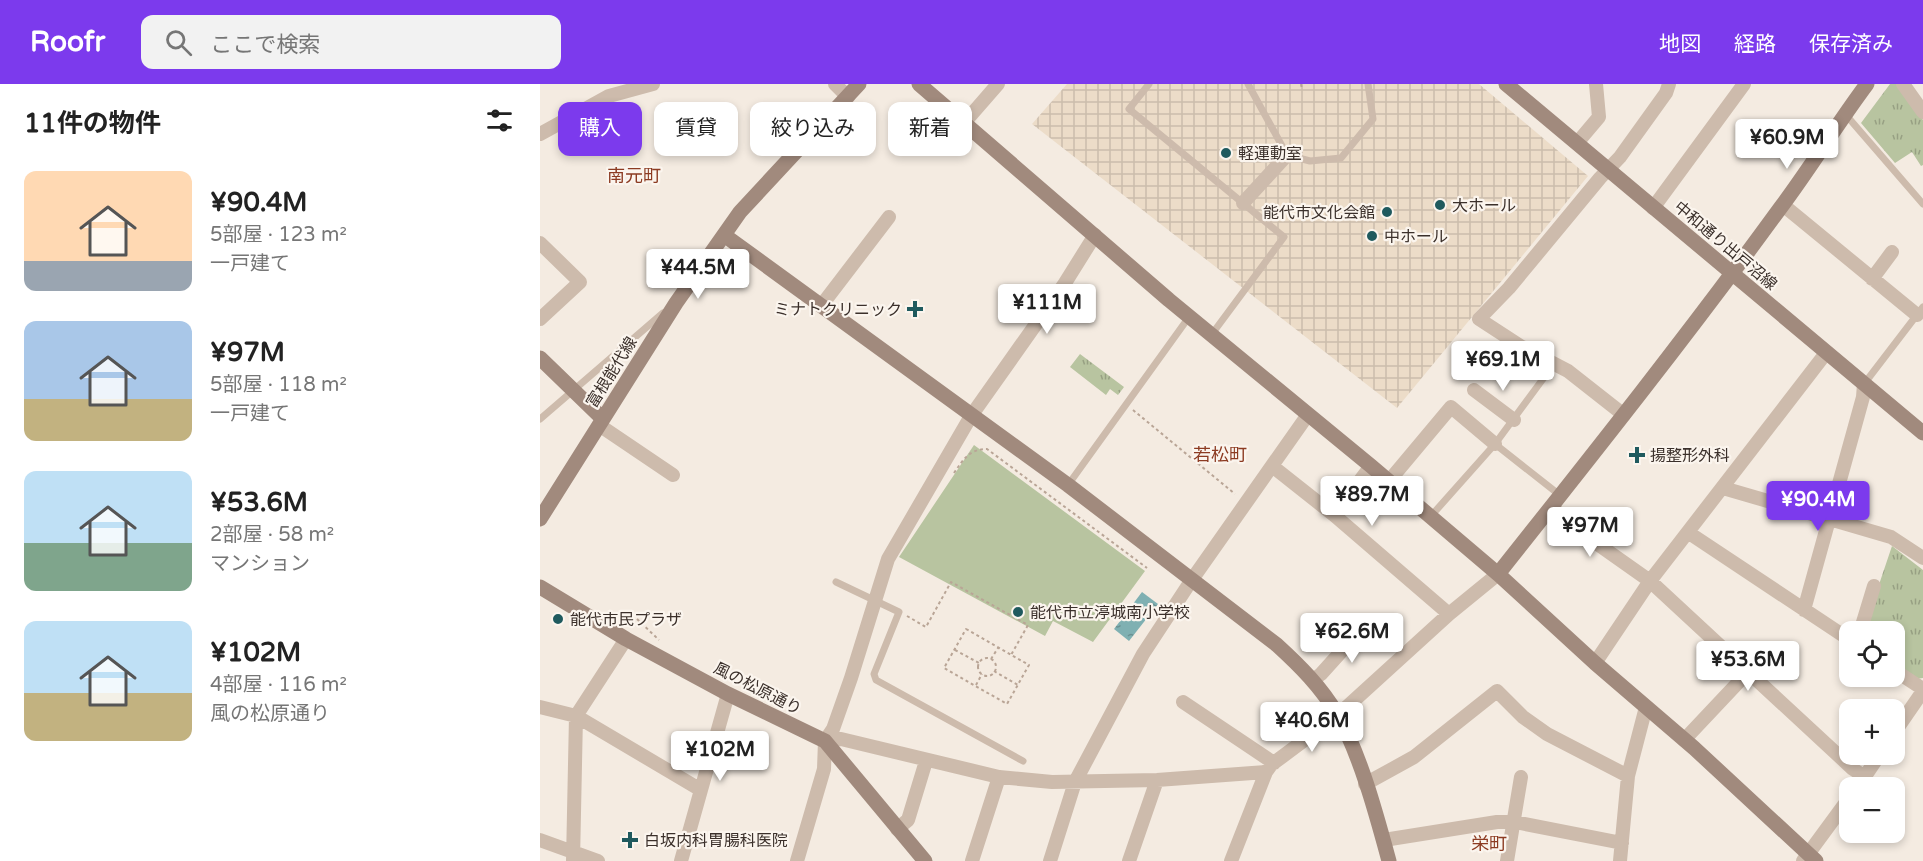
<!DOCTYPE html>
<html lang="ja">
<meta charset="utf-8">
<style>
body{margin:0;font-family:"Varela Round","Noto Sans JP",sans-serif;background:#f2f2f2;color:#222;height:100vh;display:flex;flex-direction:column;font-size:22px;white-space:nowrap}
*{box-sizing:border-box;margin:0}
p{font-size:20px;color:#767676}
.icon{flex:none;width:33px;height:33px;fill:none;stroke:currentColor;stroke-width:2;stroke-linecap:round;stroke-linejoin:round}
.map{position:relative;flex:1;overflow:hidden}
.panel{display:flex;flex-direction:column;background:#fff;width:540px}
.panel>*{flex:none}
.top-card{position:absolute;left:18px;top:18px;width:570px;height:54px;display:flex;gap:12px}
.fabs{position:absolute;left:1299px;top:537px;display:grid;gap:12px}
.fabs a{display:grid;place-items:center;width:66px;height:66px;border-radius:12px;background:#fff;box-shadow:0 3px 9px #0003;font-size:30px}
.price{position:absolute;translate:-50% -51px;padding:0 14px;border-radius:6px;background:#fff;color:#222;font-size:20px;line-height:39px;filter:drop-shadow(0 2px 3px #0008)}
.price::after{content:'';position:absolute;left:50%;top:36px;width:18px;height:14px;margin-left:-9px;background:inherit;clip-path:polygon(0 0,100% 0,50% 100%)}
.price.active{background:#7c3aed;color:#fff}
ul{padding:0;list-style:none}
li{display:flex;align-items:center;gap:18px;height:150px;padding:0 24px}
li span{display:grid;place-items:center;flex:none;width:168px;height:120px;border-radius:12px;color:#555}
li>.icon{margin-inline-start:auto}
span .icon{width:72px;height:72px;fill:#fffc;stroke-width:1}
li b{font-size:26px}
h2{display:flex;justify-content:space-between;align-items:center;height:72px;padding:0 24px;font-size:26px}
.tag{padding:0 21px;border-radius:12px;background:#fff;box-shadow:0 3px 9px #0003;font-size:21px;line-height:54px}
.tag.active{background:#7c3aed;color:#fff}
header{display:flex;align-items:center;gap:36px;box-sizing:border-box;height:84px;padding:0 30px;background:#7c3aed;color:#fff}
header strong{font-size:28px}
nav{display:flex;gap:33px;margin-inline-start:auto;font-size:21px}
.search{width:420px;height:54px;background:#f2f2f2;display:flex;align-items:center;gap:15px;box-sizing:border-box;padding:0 21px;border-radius:12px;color:#767676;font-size:22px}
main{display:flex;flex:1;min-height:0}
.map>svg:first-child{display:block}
.grass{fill:#b8c4a0}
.park{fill:url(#park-tufts)}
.plaza{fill:url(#plaza-grid)}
.water{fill:url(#water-ripples)}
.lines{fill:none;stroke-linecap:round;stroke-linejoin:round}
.path{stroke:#b9a596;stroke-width:2;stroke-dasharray:3 3;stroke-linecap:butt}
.lane{stroke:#cdbbac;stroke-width:7}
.street{stroke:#cdbbac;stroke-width:14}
.secondary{stroke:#a18a7d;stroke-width:15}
.poi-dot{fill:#1f5a5e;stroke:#fbf5ee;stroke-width:2}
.labels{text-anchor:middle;stroke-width:4.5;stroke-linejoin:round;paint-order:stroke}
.poi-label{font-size:16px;fill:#3b302b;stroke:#fbf5ee;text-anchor:start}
.street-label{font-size:16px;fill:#3b302b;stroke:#fbf5ee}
.neighbourhood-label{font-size:18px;fill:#8c3b22;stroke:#fbf5ee}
</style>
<header>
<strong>Roofr</strong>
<div class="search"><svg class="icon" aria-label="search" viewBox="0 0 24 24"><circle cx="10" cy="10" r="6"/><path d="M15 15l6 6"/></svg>ここで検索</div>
<nav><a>地図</a><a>経路</a><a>保存済み</a></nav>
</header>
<main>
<section class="panel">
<h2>11件の物件<svg class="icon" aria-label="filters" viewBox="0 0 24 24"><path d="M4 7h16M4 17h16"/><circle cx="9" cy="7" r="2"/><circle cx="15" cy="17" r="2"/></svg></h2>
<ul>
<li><span style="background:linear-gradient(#ffd9b3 75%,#9aa5b1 0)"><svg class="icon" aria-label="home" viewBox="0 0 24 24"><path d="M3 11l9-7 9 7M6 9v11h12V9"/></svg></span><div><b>¥90.4M</b><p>5部屋 · 123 m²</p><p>一戸建て</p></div></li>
<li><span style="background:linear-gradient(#a9c7e8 65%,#c2b280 0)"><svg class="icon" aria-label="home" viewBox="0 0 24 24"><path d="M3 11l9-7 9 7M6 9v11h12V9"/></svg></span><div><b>¥97M</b><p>5部屋 · 118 m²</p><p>一戸建て</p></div></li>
<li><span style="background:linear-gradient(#bfe0f5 60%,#7fa58c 0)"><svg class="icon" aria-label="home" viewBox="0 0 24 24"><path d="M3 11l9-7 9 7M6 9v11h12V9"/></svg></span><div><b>¥53.6M</b><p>2部屋 · 58 m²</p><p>マンション</p></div></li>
<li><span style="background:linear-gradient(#bfe0f5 60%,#c2b280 0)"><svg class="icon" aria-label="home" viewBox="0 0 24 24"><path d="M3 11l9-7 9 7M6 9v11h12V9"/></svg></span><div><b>¥102M</b><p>4部屋 · 116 m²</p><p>風の松原通り</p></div></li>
</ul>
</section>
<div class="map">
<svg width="1383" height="777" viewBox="0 0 1383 777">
<defs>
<pattern id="park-tufts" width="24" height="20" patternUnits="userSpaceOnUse" patternTransform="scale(1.5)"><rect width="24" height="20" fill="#b8c4a0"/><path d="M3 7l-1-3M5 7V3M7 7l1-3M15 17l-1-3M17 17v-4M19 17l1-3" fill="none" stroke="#97a083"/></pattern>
<pattern id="plaza-grid" width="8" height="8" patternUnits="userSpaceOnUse" patternTransform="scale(1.5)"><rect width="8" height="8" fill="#ecdcc8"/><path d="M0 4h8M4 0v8" fill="none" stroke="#cbbdac"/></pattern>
<pattern id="water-ripples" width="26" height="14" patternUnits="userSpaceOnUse" patternTransform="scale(1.5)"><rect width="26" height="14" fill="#7fb0b2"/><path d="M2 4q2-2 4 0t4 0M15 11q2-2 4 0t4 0" fill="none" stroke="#699091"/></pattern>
</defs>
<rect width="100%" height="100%" fill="#f4ebe1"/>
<path class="grass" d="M434,361L605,487L553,558L513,537L505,552L359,473Z"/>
<path class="park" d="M1350,0H1358L1383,36V81L1381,82L1372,68L1355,79L1321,39Z
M540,270L584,303L578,311L570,305L566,311L530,283Z
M1352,462L1383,486V594L1376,595L1355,580L1354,548H1323Z"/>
<path class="plaza" d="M527,0H939L1048,92L857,324L492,40Z"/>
<path class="water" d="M602,508L618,520L589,557L574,545Z"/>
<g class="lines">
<path class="path" d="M761,0L762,5
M593,326L695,410
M414,389C423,376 429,365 447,365L607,484
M367,532L386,543L411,498L488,541L471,571
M97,535L119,556
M426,545L489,581L467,620L404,584Z
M415,566L439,579
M438 583a9 9 0 1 1 18 0a9 9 0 1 1-18 0Z
M451,575L458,564
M454,587L478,601
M436,601L442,590"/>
<path class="lane" d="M609,0L589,25L744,153L672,250
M708,0L747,71L770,77L801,74L833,35L828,0
M1306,31L1383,120
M1324,300L1383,223
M0,335L123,229
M955,360L1021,412
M528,401L649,233
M891,432L955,360L1014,280
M296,498L359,528L334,590L336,596L483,677"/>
<path class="street" d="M295,0L308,13
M1363,0L1383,28
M424,39L458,0
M0,50L69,12L113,0
M1037,59L1059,33L1056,0
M703,119L747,71
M1243,121L1377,231
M1113,124L1204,0
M0,159L40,198L0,235
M1332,195L1352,168
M281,222L349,133
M934,306L974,336
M1084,331L1028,287L982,263L939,235L969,204L1060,94L1080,73L1126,9L1129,0
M59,341L133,391
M732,382L794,431L909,530
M849,397L911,323L955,360
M1183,404L1351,453L1383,474
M1011,423L1059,461L1110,497L1313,685L1325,693
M794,431L831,382
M1149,449L1310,556
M1264,526L1323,313L1324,300
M1320,548L1334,502
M1055,579L1110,497L1286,269
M1354,586L1383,605
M773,596L781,590L827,539
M643,618L734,679
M0,623L36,632L161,706
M1354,649L1383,607
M1144,656L1209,587
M285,657L301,655L459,693L512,698L617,696L726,688
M825,700L874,673L957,607L983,633L1007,650L1088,692
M1317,704L1340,670
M357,745L368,736L386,677
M0,756L58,777
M844,756L957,738H975L1082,759
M33,777L36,632L86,555
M141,777L188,610
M257,777L284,685L285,657L293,645L311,594L348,475L431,332L525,199L555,151
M432,777L459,693
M510,777L535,698L603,570L651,497L767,332
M589,777L617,696
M691,777L726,688L731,681L798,631L909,530L958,490
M967,777L981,693
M1080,777L1088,692L1106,623
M1263,777L1310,713"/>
<path class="secondary" d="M379,0L629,216L831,382L958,490L1055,579L1154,664L1276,777
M966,0L1383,349
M184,151L528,401L737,561C760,582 781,603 797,630C820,669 837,733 849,777
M0,274L63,335
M0,435L136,219L200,128L319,0
M958,490C1054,369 1150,248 1241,123C1271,83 1297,40 1327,0
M0,503L86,555L188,610L285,657L385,777"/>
</g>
<g class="poi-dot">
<circle cx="686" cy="69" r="6"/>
<circle cx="900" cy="121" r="6"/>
<circle cx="847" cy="128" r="6"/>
<circle cx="832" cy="152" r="6"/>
<path d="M372 216h6v6h6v6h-6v6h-6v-6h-6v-6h6z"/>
<path d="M1094 362h6v6h6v6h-6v6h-6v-6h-6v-6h6z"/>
<circle cx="478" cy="528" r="6"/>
<circle cx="18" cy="535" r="6"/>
<path d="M87 747h6v6h6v6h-6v6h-6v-6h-6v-6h6z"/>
</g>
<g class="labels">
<g class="poi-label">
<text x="698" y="75">軽運動室</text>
<text x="912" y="127">大ホール</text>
<text x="835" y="134" text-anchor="end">能代市文化会館</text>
<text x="844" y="158">中ホール</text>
<text x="362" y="231" text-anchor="end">ミナトクリニック</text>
<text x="1110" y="377">揚整形外科</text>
<text x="490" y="534">能代市立渟城南小学校</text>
<text x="30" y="541">能代市民プラザ</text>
<text x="104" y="762">白坂内科胃腸科医院</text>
</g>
<g class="street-label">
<text transform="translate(1186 161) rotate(40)" y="6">中和通り出戸沼線</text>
<text transform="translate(71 288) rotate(-58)" y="6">富根能代線</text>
<text transform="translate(218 604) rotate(27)" y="6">風の松原通り</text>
</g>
<g class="neighbourhood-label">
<text x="94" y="98">南元町</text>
<text x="680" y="377">若松町</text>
<text x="949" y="766">栄町</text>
</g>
</g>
</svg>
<div class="fabs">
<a><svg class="icon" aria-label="locate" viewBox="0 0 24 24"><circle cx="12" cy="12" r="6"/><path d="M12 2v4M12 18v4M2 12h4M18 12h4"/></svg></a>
<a>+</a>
<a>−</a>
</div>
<b class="price" style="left:1247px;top:86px">¥60.9M</b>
<b class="price" style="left:158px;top:216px">¥44.5M</b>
<b class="price" style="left:507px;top:251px">¥111M</b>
<b class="price" style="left:963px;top:308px">¥69.1M</b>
<b class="price" style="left:832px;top:443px">¥89.7M</b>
<b class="price active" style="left:1278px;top:448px">¥90.4M</b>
<b class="price" style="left:1050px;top:474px">¥97M</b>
<b class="price" style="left:812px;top:580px">¥62.6M</b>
<b class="price" style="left:1208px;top:608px">¥53.6M</b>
<b class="price" style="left:772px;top:669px">¥40.6M</b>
<b class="price" style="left:180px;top:698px">¥102M</b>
<div class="top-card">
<a class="tag active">購入</a>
<a class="tag">賃貸</a>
<a class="tag">絞り込み</a>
<a class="tag">新着</a>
</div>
</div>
</main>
